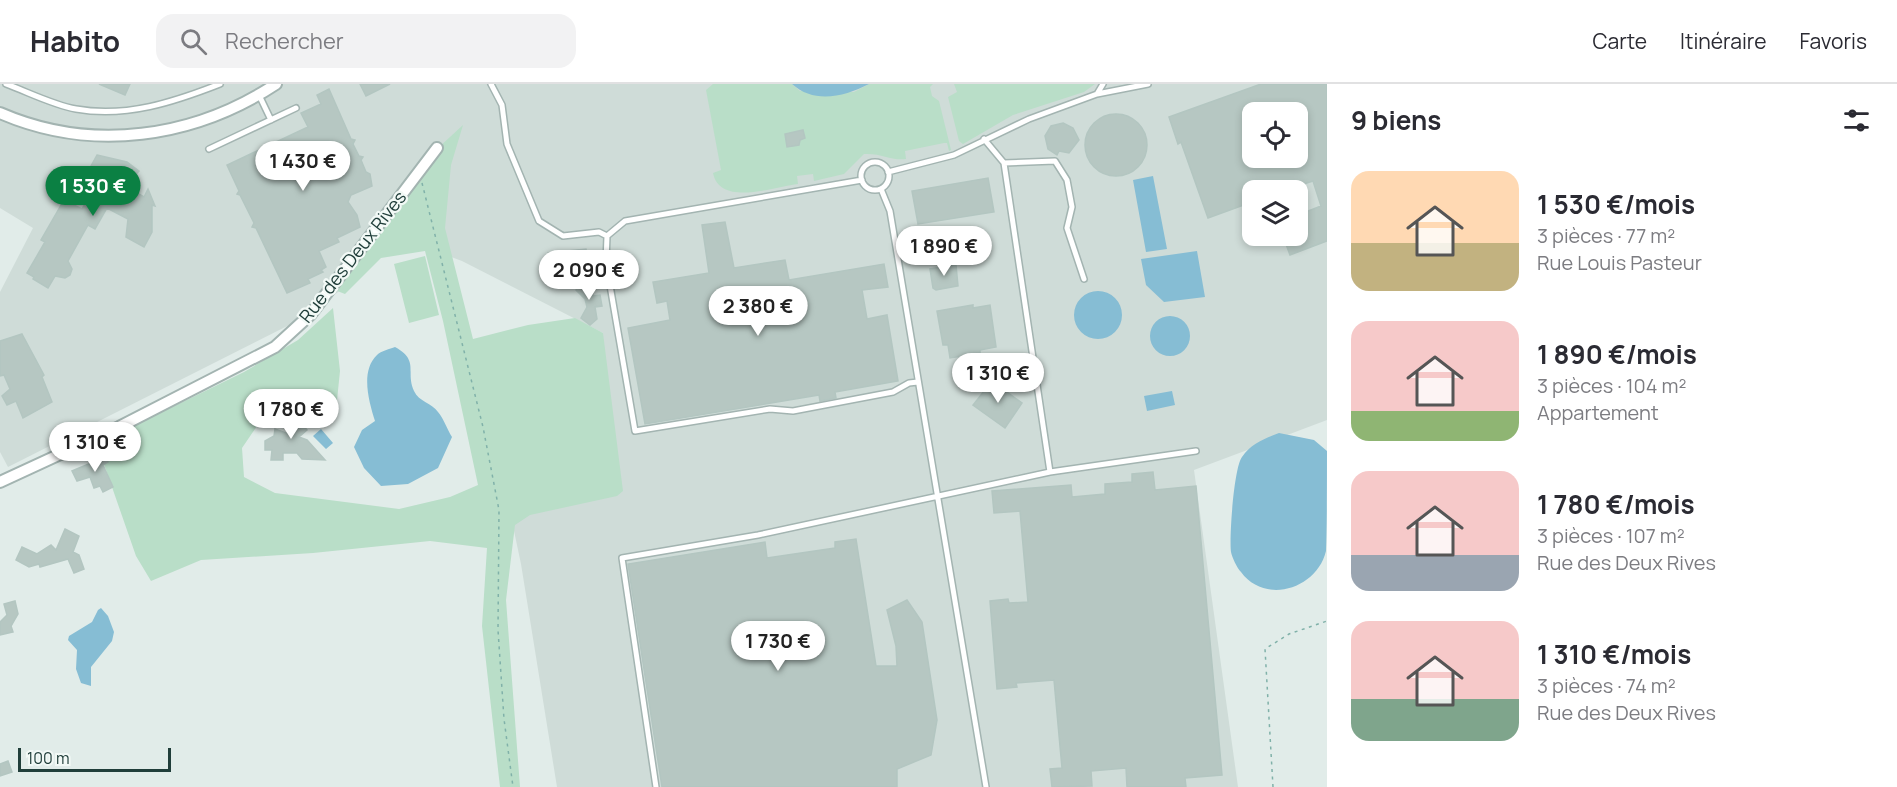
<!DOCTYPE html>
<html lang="fr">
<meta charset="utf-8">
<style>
body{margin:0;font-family:Manrope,sans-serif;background:#f2f2f3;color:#2b2b33;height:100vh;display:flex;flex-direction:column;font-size:22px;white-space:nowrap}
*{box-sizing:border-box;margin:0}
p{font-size:20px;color:#7c7c81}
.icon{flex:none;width:33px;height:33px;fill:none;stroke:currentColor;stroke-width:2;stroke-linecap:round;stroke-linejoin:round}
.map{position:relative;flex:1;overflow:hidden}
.details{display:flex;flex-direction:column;background:#fff;width:570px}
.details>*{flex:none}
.fabs{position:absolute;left:1242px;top:18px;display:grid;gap:12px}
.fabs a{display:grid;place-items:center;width:66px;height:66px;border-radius:12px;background:#fff;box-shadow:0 3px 9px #0003;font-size:30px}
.scale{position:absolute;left:18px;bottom:15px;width:153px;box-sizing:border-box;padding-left:6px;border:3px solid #203e3a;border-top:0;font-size:16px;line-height:21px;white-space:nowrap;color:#203e3a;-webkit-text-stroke:4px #f2f9f6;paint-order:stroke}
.price{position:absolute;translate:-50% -51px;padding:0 14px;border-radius:21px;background:#fff;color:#222;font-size:20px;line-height:39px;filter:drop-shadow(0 2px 3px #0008)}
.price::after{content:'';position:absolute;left:50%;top:36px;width:18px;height:14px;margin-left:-9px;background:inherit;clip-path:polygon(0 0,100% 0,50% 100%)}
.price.current{background:#0b8043;color:#fff}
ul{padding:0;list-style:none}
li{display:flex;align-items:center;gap:18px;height:150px;padding:0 24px}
li span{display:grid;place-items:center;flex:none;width:168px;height:120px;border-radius:18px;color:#555}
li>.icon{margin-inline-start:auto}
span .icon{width:72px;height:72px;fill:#fffc;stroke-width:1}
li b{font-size:26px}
h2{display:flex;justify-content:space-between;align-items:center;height:72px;padding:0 24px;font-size:26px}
header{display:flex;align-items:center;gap:36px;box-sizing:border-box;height:84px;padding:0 30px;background:#fff;border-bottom:2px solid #e1e1e2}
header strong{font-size:28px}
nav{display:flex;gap:33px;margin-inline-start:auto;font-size:21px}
.search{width:420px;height:54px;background:#f2f2f3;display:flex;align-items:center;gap:15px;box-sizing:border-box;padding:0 21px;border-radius:18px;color:#7c7c81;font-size:22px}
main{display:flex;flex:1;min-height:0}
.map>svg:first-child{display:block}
.built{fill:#cfdcd8;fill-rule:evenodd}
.green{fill:#b9dec8}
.water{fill:#86bdd4}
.building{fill:#b6c7c2;stroke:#b3c6c1;stroke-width:1.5;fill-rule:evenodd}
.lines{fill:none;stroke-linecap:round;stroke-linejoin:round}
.service-casing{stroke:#a3b4b1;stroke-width:8}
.minor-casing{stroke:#a3b4b1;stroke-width:14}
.path{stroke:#80b1a9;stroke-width:1.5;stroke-dasharray:3 4.5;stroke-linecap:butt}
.service{stroke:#fff;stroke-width:5}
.minor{stroke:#fff;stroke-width:10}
.labels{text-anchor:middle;stroke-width:4.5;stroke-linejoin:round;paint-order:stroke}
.street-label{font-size:18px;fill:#203e3a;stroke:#f2f9f6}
</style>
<header>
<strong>Habito</strong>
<div class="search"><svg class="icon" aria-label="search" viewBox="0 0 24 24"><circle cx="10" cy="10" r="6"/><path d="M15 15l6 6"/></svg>Rechercher</div>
<nav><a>Carte</a><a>Itinéraire</a><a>Favoris</a></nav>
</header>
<main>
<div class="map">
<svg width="1327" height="703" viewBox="0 0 1327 703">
<rect width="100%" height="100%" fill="#e1ece9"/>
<path class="built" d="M0,0H1327V336L1194,386L1238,703H557L521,480L509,423L603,249L462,177L403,155L311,230L8,383L0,368V208L33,144L0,124ZM1252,28H1298V74H1252ZM1252,106H1298V152H1252Z"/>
<path class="green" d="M713,0H792L800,7L854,8L869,0H933L930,3L932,12L939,17L951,66L949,67L947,59H944L905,67L906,75C891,77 882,69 864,70L844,90L814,97L813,90L797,92L798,100C773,103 720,123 713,89L721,86L706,6Z
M954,0H1095L1084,8L1013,31L963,60L959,57L948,13L957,8Z
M463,41L451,81L445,144L473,255L528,241L575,234L603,249L623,407L617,412L530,431L515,441L506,516L520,703H500L482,542L487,464L430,457L313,469L201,476L151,497L136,472L97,360L244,288L298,256L333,224L340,287L336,326L296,311L268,326L242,364L244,393L275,409L399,425L450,413L478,401L443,237L425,167L381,174L345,210L327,203L412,88Z
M425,172L439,231L409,239L394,180Z"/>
<path class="water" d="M792,0H869C844,13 814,20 792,0Z
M1153,92L1167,165L1146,168L1133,96Z
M1197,167L1205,213L1164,218L1146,201L1141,175Z
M1074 231a24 24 0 1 1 48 0a24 24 0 1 1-48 0Z
M1150 252a20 20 0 1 1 40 0a20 20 0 1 1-40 0Z
M395,263C420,277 405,287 414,307C419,318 432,319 438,328C444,335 447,345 452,353L438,384L408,400L381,402L364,384L354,363L362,346L375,337C369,318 360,287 377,271C381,267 390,265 395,263Z
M1172,307L1175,321L1147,327L1144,312Z
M321,345L333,359L326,365L313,352Z
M1279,349L1314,356L1327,367C1327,393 1327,445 1326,467C1317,505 1265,521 1241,488C1237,484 1232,473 1231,468C1229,454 1234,383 1242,373C1252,359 1264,355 1279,349Z
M101,524L108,532L114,548L112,557L91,583V602L81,599L76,585L77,566L68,556L69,552L92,538L98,526Z"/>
<path class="building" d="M99,0H130L125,11Z
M360,0H390L366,12Z
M1261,0H1327V157L1290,171L1283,152H1298V131L1321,122L1313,97L1285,106H1252V118L1208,134L1181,58L1178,60L1169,33ZM1252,28H1298V41L1303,55L1299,57L1305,74H1252Z
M329,5L351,55L355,56L353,60L359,72L363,73L361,76L366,88L370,90L372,102L351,111L348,118L357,131L360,143L337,154L339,158L319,167L326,183L321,186L323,188L308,195L310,199L287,209L256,144L252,143L254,139L240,111L237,110L239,107L227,81L308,43L301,29L321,20L317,11Z
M1085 61a31 31 0 1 1 62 0a31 31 0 1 1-62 0Z
M1063,39L1073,44L1079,56L1069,69L1059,67L1057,71L1048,65L1045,52L1051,42Z
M803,46L805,54L800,56L799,61L787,63L785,50Z
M97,71L127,78L139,87L125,102L144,113L148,105L155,122L152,121V148L144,163L126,153L128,135L107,124L95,145L88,141L68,177L72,185L70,191L65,194L55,192L48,204L33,195L34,193L27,189L45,158L41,156L64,116L82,125L92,109L85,99V93Z
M988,94L994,128L918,140L912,107Z
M725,138L734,184L785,176L789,196L884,180L888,203L862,206L867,235L887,231L898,297L835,308L836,314L820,317L819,311L645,340L628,244L670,236L667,217L657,219L653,198L709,189L702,141Z
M586,165L589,184L567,187L559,193L549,191L545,186L543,180L548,169Z
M956,181L958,202L936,206L933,204L930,185Z
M581,194L592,201L593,212L600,211L602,222L595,223L597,235L590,241L581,234L587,223L585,215L576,206Z
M973,221V224L990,221L996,263L980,266V269L950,274L948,261H943L937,227Z
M22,250L44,291L42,293L52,318L23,334L16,317L7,321L2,312L10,305L4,291L0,292V257Z
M992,297L1022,319L1005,344L973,321Z
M286,322L307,346L299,353L307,356L325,376L302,375L297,369H283V376H271L272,366H265V357L274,352L275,345L297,353L277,330Z
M103,368L108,378L103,381L113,403L103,408L100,402L94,404L90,393L77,397L72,387L96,377L94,372Z
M1153,388L1155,406L1196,402L1222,691L1185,694L1186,703H1127L1126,684L1091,687L1092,702L1052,703L1050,685L1062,684L1054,596L1016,599L1017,603L997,605L990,517L1008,515L1009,519L1028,518L1020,427L994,429L992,407L1071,401L1072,413L1105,410V400L1132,398V390Z
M65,445L79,452L73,468L79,471L84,485L74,489L68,475L40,483L39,480L29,483L16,476L22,463L37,470L51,461L56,466Z
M856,455L876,582H897L896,562L887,526L907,516L922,538L937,636L931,671L897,685V703H662L628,480L765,458L767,474L835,464V458Z
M15,517L18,530L11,542L13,548L0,551V538L7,531L4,520Z
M8,677L12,688L0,692V680Z"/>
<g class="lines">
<defs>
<path id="service" d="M6,0C28,8 53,21 76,25C126,34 174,18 220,0
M491,0L502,21L507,60L539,137L563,152L599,148L607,152
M1097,10L1148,0
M259,11L271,36
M984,55L1004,79L1055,77L1067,96L1072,123L1067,144L1084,195
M209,65L296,24
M861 92a14 14 0 1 1 28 0a14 14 0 1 1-28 0Z
M1004,79L1050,388
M888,88L954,71L1029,35L1097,10L1103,0
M862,96L625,137L607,152L606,178L635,347L770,325L793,327L893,308L909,299L918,298
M881,105L890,127L986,703
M656,703L622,474L758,451L1050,388L1196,367"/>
<path id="minor" d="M0,29C92,69 194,54 276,0
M0,398L119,343L275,263L311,230L437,64"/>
</defs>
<use href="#service" class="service-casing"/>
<use href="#minor" class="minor-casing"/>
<path class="path" d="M422,99L483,343L499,426L498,546L504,635L513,703
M1273,703L1265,565L1289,550L1327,537"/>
<use href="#service" class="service"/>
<use href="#minor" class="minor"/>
</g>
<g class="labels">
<g class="street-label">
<text transform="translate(353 173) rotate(-52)" y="6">Rue des Deux Rives</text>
</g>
</g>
</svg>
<div class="fabs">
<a><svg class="icon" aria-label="locate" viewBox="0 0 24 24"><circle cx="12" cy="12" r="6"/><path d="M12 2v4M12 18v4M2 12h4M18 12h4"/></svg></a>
<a><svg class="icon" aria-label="layers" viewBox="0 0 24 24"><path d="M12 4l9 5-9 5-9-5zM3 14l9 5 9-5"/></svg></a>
</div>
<div class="scale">100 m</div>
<b class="price" style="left:303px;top:108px">1 430 €</b>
<b class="price current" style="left:93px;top:133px">1 530 €</b>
<b class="price" style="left:944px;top:193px">1 890 €</b>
<b class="price" style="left:589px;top:217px">2 090 €</b>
<b class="price" style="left:758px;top:253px">2 380 €</b>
<b class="price" style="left:998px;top:320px">1 310 €</b>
<b class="price" style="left:291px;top:356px">1 780 €</b>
<b class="price" style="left:95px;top:389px">1 310 €</b>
<b class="price" style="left:778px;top:588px">1 730 €</b>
</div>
<section class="details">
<h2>9 biens<svg class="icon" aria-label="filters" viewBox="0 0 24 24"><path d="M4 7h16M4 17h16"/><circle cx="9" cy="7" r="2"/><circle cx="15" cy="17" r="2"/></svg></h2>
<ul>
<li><span style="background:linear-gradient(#ffd9b3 60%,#c2b280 0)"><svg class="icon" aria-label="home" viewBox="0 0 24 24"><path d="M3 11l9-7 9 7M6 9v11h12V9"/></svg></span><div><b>1 530 €/mois</b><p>3 pièces · 77 m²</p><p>Rue Louis Pasteur</p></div></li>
<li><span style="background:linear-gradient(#f6c9c9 75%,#8fb573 0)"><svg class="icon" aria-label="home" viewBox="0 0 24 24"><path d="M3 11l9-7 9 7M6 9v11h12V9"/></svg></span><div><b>1 890 €/mois</b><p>3 pièces · 104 m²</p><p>Appartement</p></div></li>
<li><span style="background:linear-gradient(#f6c9c9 70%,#9aa5b1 0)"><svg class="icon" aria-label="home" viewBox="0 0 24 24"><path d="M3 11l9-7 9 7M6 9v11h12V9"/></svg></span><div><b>1 780 €/mois</b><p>3 pièces · 107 m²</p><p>Rue des Deux Rives</p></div></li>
<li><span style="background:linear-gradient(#f6c9c9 65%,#7fa58c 0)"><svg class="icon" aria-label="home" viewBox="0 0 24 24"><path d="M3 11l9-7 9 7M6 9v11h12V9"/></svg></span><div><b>1 310 €/mois</b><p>3 pièces · 74 m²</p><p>Rue des Deux Rives</p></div></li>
</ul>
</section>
</main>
